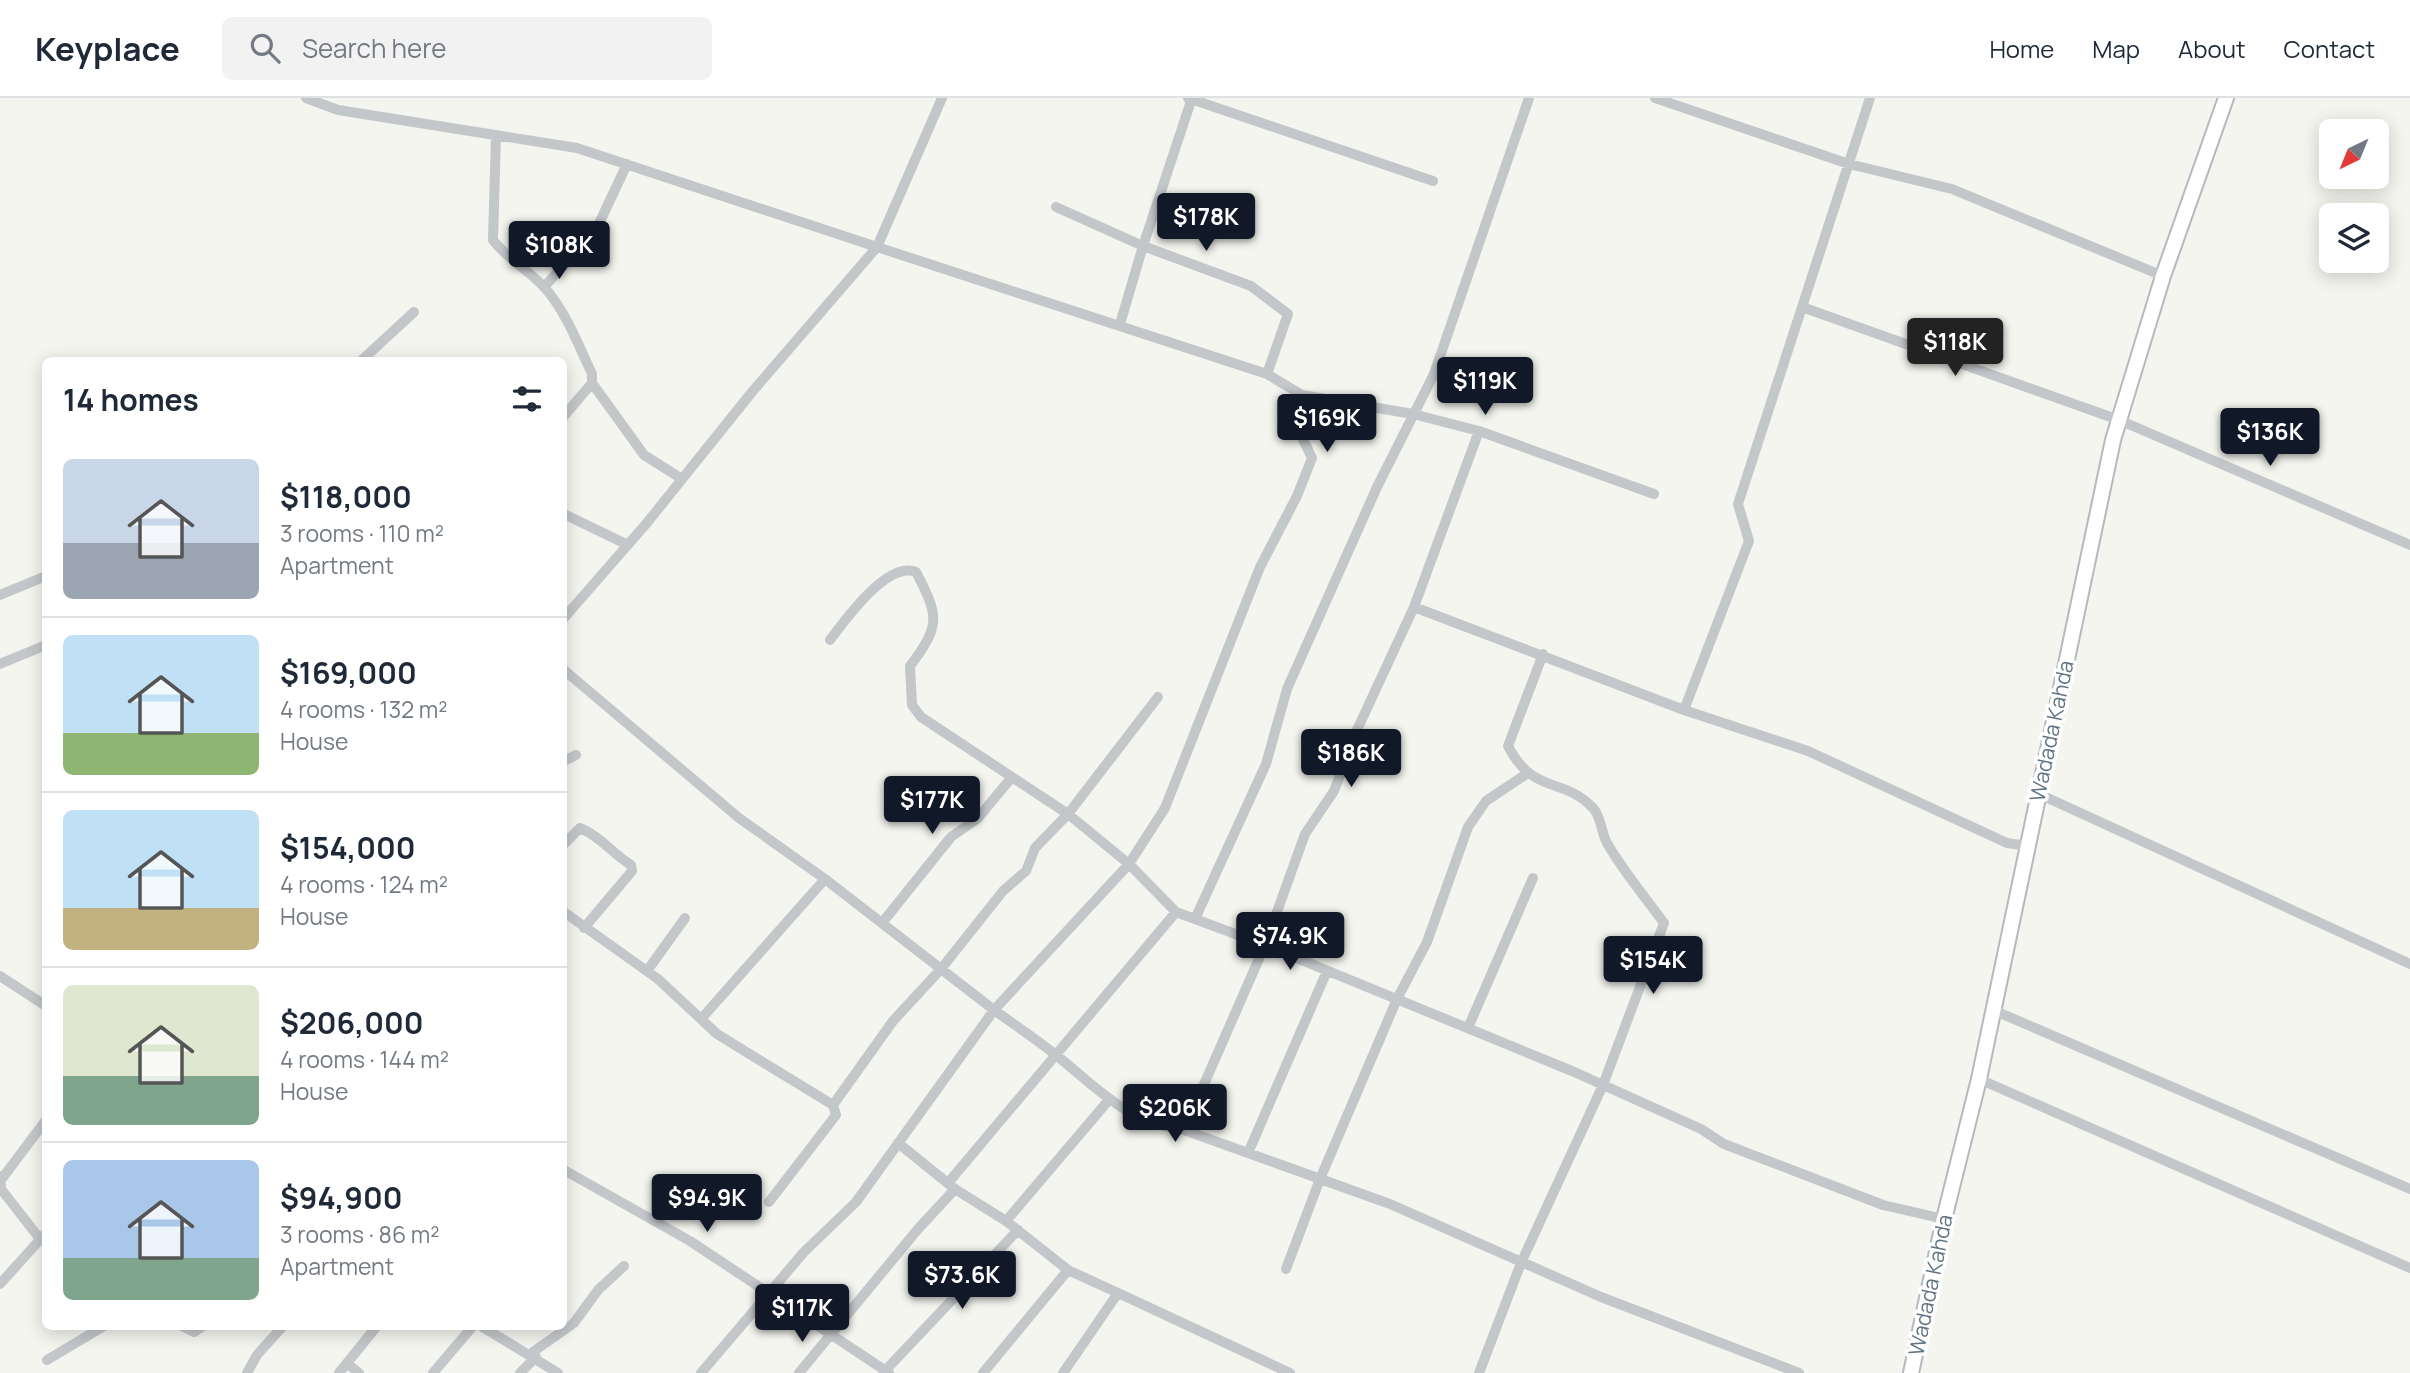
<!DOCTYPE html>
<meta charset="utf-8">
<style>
body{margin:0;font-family:Manrope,sans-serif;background:#f2f2f3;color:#1f2937;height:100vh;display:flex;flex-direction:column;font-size:26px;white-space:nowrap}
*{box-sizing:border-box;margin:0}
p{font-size:23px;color:#747a83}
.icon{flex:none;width:38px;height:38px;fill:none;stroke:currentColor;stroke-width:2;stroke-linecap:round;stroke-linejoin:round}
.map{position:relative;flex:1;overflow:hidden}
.sheet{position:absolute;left:42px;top:259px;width:525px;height:973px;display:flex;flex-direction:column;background:#fff;border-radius:10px;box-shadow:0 4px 18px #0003}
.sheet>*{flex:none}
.needle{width:46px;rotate:223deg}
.buttons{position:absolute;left:2319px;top:21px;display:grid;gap:14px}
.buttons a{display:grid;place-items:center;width:70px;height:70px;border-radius:10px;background:#fff;box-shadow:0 4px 18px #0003;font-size:35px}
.price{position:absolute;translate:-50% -60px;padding:0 16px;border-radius:7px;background:#111827;color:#fff;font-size:23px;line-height:46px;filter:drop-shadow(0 2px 4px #0008)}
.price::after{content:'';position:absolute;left:50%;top:42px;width:21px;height:16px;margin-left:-10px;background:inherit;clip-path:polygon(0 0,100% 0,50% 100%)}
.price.current{background:#222;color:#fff}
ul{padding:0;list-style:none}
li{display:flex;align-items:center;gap:21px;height:175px;padding:0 21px}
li+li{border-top:2px solid #e0e1e3}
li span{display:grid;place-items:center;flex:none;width:196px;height:140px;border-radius:10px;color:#555}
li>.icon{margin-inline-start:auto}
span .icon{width:84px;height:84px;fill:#fffc;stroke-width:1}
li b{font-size:30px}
h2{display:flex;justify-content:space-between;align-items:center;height:84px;padding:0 21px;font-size:30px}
header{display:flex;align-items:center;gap:42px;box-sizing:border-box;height:98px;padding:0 35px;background:#fff;border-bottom:2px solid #e0e1e3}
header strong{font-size:33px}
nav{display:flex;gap:38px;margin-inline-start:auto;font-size:24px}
.search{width:490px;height:63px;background:#f2f2f3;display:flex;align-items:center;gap:18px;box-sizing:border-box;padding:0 24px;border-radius:10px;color:#747a83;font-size:26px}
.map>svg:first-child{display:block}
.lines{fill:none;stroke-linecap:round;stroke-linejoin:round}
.secondary-casing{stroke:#b3b9bd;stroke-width:18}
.street{stroke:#c4c7ca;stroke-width:10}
.secondary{stroke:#fff;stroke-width:14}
.labels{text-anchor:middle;stroke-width:7;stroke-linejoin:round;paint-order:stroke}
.street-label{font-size:21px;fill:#627483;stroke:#fff}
</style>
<header>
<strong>Keyplace</strong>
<div class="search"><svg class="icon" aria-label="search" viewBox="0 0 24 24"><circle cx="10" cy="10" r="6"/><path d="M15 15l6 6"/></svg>Search here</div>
<nav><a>Home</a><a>Map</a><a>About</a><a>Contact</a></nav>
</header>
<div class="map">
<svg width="2410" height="1275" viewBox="0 0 2410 1275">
<rect width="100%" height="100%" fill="#f5f5f0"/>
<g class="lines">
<defs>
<path id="secondary" d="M1911,1275L1944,1121L1979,981L2113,342L2163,178L2226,0"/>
</defs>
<use href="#secondary" class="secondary-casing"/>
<path class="street" d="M306,0L338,12L577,50L877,149L752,294L646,426L564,520
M1188,0L1433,83
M1192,0L1143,148L1251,188L1288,216L1267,276
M1655,0L1849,66L1952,91L2163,178
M496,37L493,142C507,161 529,172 545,190C566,214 578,246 592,276V285L564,318
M1056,109L1143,148L1120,226
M544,189L596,132L627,66
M1802,209L2119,322L2410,447
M362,262L414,214
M592,285L644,357L682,381
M1302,297L1413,316L1479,333L1654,396
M564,416L628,447
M0,497L46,478
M1414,509L1684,612L1808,653L2007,745L2028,748
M830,542C846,521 887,463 916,474C939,518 941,527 910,568L912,607L921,619L1068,716L1129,766L1176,814L1265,847L1572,973L1701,1031L1724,1046L1883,1107L1944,1121
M0,566L46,547
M564,572L739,720L825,781
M1684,612L1749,443L1738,406L1870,0
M564,663L576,657
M2039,696L2410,866
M564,746L580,730C600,738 612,755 631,767L632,773L584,830
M564,814L658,881L717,936L833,1007
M1195,821L1266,666L1287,591L1377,389L1434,276L1529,0
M882,825L951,739L978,720L1012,679
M647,873L685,820
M0,878L46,908
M1993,912L2410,1091
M701,921L825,781L994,912L1129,766L1165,710L1260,469L1297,398L1312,360L1301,337L1302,297L1267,276L877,149L942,0
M1468,930L1533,780
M1979,981L2410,1170
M1184,1032L1265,847L1305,736L1334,693L1357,632L1414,509L1479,333
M898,1045L955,1091L1006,1123L1068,1172L1118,1195
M1248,1055L1327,873
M564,1072L690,1143L889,1275
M0,1078L1,1091L40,1141
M1,1082L46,1022
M948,1085L1176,814
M769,1104L836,1017L833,1007L893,923L941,871L1003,793L1026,773L1035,750L1068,716L1158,599
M1006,1123L1108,1003
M1286,1171L1320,1081L1397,901L1427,844L1468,729L1486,703L1528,675
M0,1186L46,1135
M182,1228L194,1234L203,1228
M481,1228L558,1275
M530,1256L574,1225L598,1192L624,1168
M47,1262L104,1228
M348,1266L359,1275
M247,1275L257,1257L283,1228
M339,1275L377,1228
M433,1275L473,1228
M520,1275L536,1259
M701,1275L804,1154L856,1104L994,912C1015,927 1036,941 1056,957C1101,993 1123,1022 1184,1032L1390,1106L1601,1199L1799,1275
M799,1275L918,1131L955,1091
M883,1275L1018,1132
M983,1275L1068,1172
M1063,1275L1118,1195L1290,1275
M1479,1275L1521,1165L1603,987L1664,825C1645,799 1623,773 1607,745C1601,734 1601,718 1593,710C1563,678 1534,698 1508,648L1543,556"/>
<use href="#secondary" class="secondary"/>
</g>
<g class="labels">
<g class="street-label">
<text transform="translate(2052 633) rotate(-78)" y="7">Wadada Kahda</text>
<text transform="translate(1931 1187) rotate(-78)" y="7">Wadada Kahda</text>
</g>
</g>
</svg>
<div class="buttons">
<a><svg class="needle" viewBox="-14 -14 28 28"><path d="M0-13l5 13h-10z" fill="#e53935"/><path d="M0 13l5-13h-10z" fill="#747a83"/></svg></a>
<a><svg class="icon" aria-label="layers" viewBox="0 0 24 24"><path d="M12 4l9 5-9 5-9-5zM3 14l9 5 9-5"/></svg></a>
</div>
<b class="price" style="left:1206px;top:155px">$178K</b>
<b class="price" style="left:559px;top:183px">$108K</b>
<b class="price current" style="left:1955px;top:280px">$118K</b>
<b class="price" style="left:1485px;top:319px">$119K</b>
<b class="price" style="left:1327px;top:356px">$169K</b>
<b class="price" style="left:2270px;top:370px">$136K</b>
<b class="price" style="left:1351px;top:691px">$186K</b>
<b class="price" style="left:932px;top:738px">$177K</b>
<b class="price" style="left:1290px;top:874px">$74.9K</b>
<b class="price" style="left:1653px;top:898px">$154K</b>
<b class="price" style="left:1175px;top:1046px">$206K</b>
<b class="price" style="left:707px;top:1136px">$94.9K</b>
<b class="price" style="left:962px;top:1213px">$73.6K</b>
<b class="price" style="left:802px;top:1246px">$117K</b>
<section class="sheet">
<h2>14 homes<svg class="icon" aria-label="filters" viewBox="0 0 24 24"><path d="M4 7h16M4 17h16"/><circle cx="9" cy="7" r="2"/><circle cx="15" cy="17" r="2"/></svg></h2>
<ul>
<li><span style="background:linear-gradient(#c9d6e8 60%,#9aa5b1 0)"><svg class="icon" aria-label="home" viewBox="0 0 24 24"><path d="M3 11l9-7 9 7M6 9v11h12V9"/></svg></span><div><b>$118,000</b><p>3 rooms · 110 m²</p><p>Apartment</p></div></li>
<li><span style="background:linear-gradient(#bfe0f5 70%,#8fb573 0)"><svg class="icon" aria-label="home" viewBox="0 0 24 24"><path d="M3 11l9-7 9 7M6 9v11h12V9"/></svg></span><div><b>$169,000</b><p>4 rooms · 132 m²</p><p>House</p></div></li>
<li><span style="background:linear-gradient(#bfe0f5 70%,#c2b280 0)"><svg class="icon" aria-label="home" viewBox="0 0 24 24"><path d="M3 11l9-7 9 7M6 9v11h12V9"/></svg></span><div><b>$154,000</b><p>4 rooms · 124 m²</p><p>House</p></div></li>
<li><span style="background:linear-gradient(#dfe7d0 65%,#7fa58c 0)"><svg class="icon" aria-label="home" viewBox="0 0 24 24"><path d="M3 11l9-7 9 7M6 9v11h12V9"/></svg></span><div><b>$206,000</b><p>4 rooms · 144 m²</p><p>House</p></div></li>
<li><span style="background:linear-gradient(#a9c7e8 70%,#7fa58c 0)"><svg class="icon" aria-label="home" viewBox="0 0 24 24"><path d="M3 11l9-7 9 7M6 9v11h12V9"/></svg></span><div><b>$94,900</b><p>3 rooms · 86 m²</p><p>Apartment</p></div></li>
</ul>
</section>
</div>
